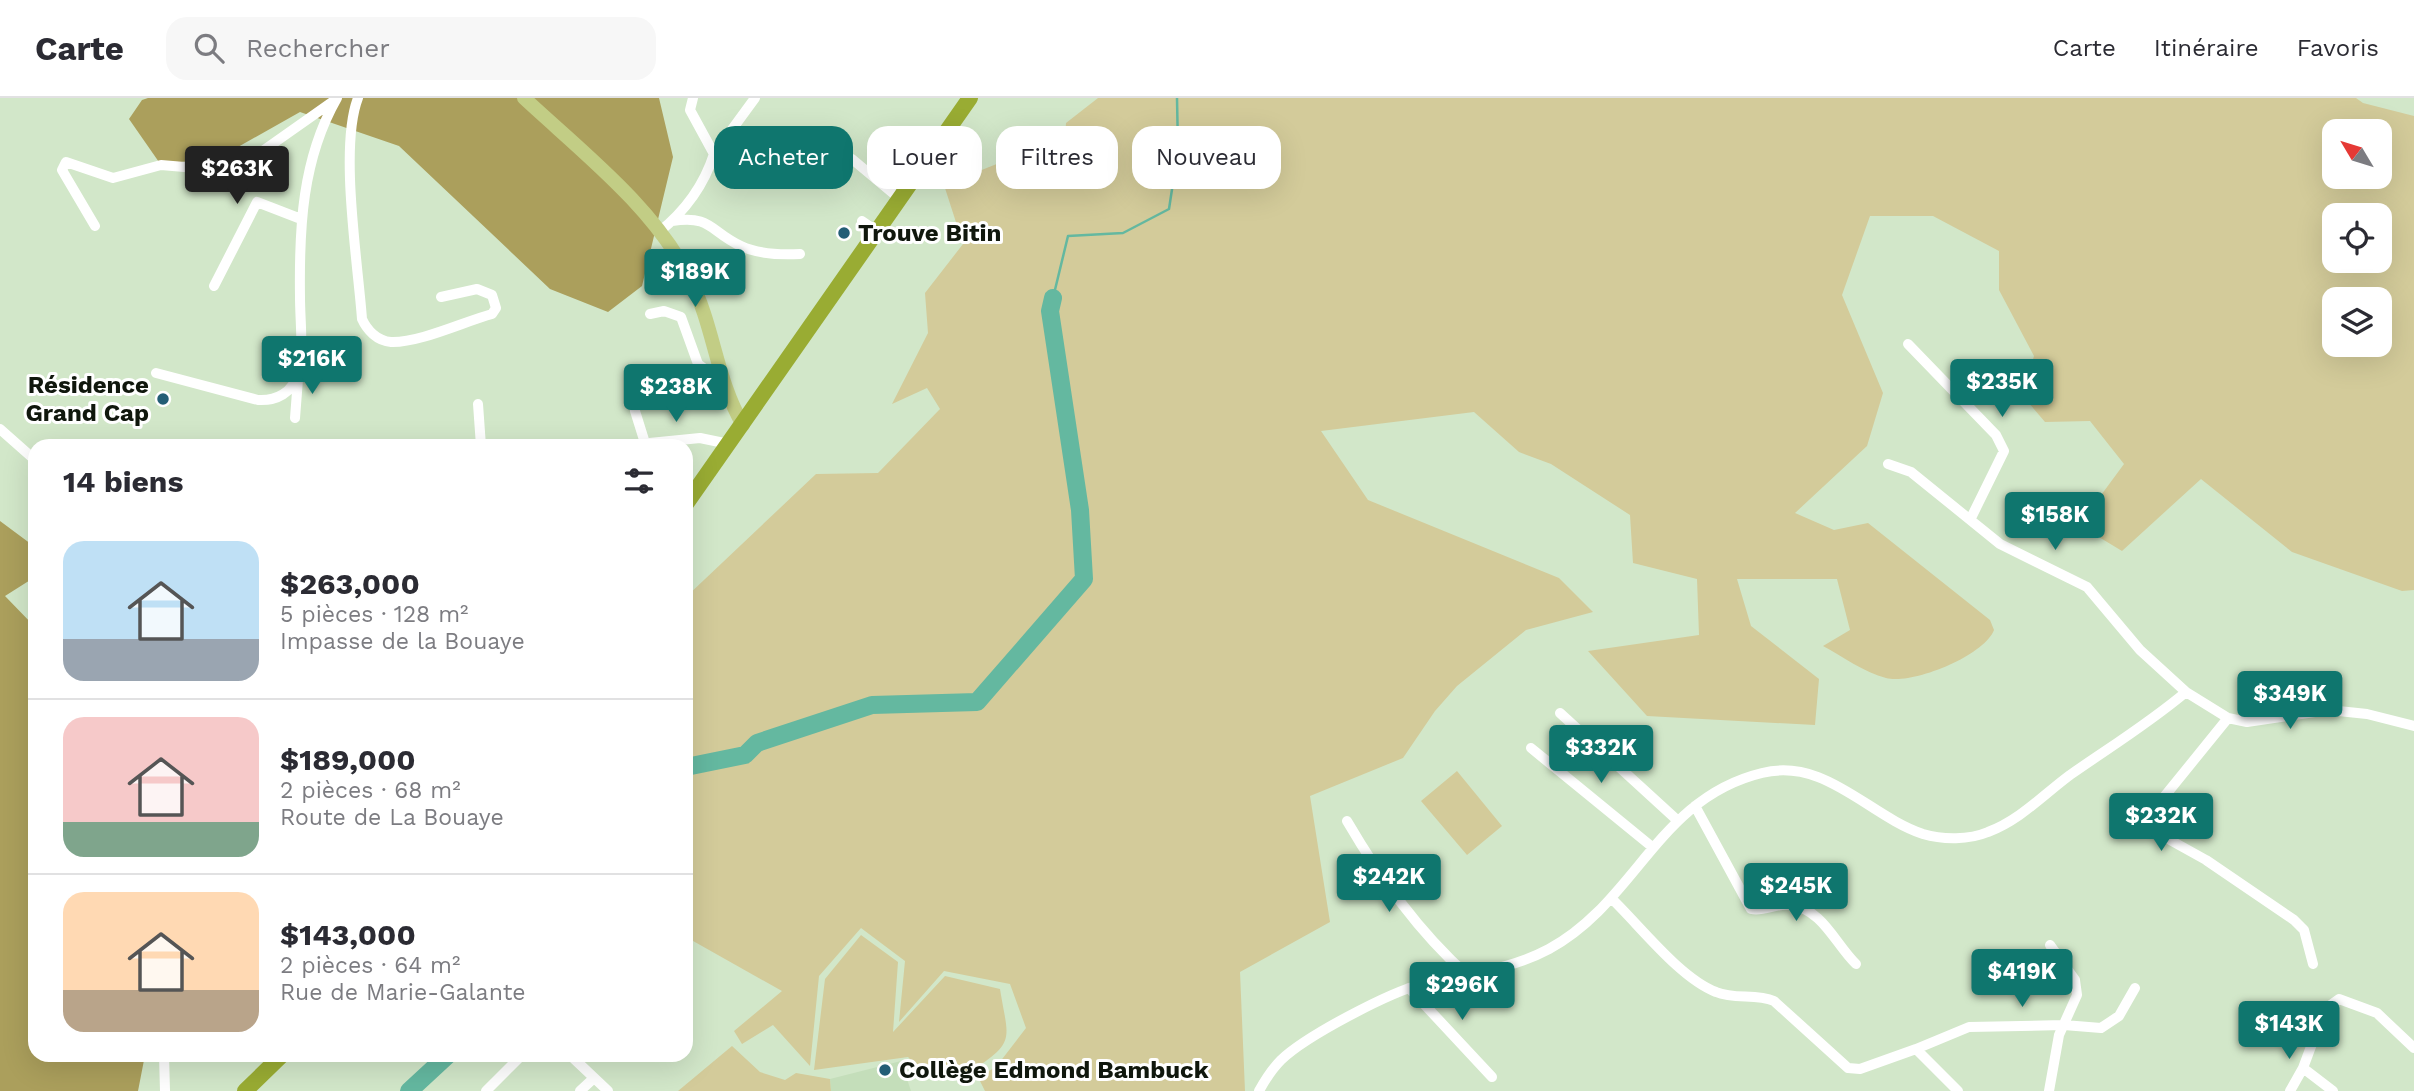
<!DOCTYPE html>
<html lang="fr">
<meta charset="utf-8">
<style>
body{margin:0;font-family:"Work Sans",sans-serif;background:#f7f7f7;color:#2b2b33;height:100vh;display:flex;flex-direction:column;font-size:26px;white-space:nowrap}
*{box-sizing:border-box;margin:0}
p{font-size:23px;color:#7c7c81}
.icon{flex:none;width:38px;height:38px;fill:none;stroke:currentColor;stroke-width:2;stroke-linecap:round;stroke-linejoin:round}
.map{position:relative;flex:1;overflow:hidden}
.drawer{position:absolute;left:28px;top:341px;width:665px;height:623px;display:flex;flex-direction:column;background:#fff;border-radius:21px;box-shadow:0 7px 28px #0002}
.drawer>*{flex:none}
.top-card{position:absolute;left:714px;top:28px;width:665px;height:63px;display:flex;gap:14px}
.needle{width:46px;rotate:308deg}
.fabs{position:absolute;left:2322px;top:21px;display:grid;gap:14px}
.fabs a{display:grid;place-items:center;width:70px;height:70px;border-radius:14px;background:#fff;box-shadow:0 7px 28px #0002;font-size:35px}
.price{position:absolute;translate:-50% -60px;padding:0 16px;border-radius:7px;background:#0f766e;color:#fff;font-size:23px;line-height:46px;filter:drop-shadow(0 2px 4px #0008)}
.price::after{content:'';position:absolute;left:50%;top:42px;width:21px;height:16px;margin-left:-10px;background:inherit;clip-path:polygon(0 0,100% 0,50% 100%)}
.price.on{background:#222;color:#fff}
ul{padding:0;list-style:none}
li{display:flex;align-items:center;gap:21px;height:175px;padding:0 35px}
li+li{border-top:2px solid #e1e1e2}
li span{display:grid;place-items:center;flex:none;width:196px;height:140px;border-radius:21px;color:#555}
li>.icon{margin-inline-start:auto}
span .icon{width:84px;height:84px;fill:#fffc;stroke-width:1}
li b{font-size:30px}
h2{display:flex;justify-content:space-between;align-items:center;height:84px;padding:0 35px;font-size:30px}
.pill{padding:0 24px;border-radius:21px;background:#fff;box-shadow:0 7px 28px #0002;font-size:24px;line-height:63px}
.pill.on{background:#0f766e;color:#fff}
header{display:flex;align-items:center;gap:42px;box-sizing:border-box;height:98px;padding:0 35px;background:#fff;border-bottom:2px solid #e1e1e2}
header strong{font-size:33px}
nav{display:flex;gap:38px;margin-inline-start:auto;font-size:24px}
.search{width:490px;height:63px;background:#f7f7f7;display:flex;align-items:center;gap:18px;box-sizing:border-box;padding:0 24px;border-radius:21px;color:#7c7c81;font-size:26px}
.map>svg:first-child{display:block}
.built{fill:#c4deba}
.green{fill:#d3cb9a;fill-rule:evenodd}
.forest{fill:#ab9f5c}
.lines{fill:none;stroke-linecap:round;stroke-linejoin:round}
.stream{stroke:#64b8a0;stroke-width:2.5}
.river{stroke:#64b8a0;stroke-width:18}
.minor{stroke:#fff;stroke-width:10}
.major{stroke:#c2cd85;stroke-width:14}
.highway{stroke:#99ac33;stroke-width:16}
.poi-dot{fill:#235e76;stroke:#fff;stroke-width:2.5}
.labels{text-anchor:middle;stroke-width:6;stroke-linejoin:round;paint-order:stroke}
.poi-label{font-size:24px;font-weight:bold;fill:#10170d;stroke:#fff;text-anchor:start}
</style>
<header>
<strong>Carte</strong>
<div class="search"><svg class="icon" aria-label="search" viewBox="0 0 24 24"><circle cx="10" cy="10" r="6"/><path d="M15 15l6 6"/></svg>Rechercher</div>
<nav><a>Carte</a><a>Itinéraire</a><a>Favoris</a></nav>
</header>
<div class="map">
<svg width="2414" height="993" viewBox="0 0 2414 993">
<rect width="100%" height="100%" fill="#d2e7c9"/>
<path class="built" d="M901,963L911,993H831L830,981Z"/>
<path class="green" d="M1098,0H2356L2363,5L2414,18V492L2402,493L2292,454L2201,381L2122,453L2079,427L2124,366L2090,323L2045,324L2022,297L2034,258L1999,192V153L1933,118H1870L1842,197L1883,295L1867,348L1795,415L1834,432L1868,425L1990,522L1994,532C1984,558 1912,587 1886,580C1865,575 1842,558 1823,548L1850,532L1837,481H1737L1751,528L1819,581L1815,627L1647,618L1588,553L1699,537L1697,481L1633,465L1630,417L1551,366L1519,354L1474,314L1321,333L1368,402L1559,480L1593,514L1526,532L1457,588L1435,613L1403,660L1310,698L1330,824L1240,874L1245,993H985L978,979L996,969L1026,930L1010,886L944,873L899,924L905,863L861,830L819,878L810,968L773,927L742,946L734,933L782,893L686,839V499L816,376L878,375L940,311L927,290L892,306L928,235L925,195L963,146L944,87L1019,57L1062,82L1066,25ZM2380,33V79H2334V33ZM2380,117V163H2334V117ZM2334,201H2380V247H2334Z
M1457,673L1502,728L1467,757L1421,703Z
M861,837L898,864L893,934L945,878L1000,891C1008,941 1017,944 971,973L969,984L922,973L908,959L814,972L825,881Z
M732,948L760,974L785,982L796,975L830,981L831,993H678Z"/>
<path class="forest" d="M148,0H659L673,59L642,188L608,214L550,191L399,48L300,14L222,58L161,67L129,21L142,2Z
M0,423L35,449V479L5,498L35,529V957H145L138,993H0Z"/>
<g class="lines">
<path class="stream" d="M1053,200L1068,138L1123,135L1169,111L1178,52L1177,0"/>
<path class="river" d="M686,669L745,657L757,645L872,607L977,604L1084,481L1080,412L1050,213L1053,200
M409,993L448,957"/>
<path class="minor" d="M358,0C339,49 358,165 362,221C367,232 377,243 391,244C419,245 463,224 492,216L496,210L492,197L477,191L441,199
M714,56L755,0
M852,61L901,102
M672,123C712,117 709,133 741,148C758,156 781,157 800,156
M862,123L878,134
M95,128L62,72L66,64L113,80L161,67L196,70L227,67L254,59L335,2
M659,134C684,114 704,87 714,56L690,12L693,0
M214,188L257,104L301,121
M650,216L664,213L681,219L698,266L706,272L718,270
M1908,246L1996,337L2004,353L1971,420
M156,275L258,302C276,303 293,295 298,275C304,251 300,224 300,199C299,130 302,61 337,0
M478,306L481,348
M635,313L645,345
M295,320L298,281
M0,331L35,362
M619,348L700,340L729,346
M1888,366L1911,374L2000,446L2087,489L2140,552L2186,594L2228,620L2247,624L2329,612L2367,616L2414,628
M1560,615L1677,722
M2228,620L2151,715L2149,723L2161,737L2206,762L2294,822L2304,832L2313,866
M1531,650L1651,748
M1695,708L1751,811C1764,814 1776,805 1790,807C1823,811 1835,846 1856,866
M1347,723C1381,781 1418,833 1468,878
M1612,801C1641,829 1680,880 1716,894C1735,902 1756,895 1774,903L1848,970L1860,971L1916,951L1958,993
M1409,890L1492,979
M1916,951L1969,929L2064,927L2101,930L2119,918L2135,890
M164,957L165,993
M570,957L608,993
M2303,970L2333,993
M486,993L522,957
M580,993L594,980
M1259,993C1265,982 1272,971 1281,962C1306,938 1388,895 1422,886C1466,875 1508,873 1549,851C1636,804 1658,700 1762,675C1825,659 1869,718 1923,736C1943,742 1969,742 1988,734C2020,722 2043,697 2070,677C2110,649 2148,626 2186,594
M2049,993L2059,937L2077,897L2075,882L2050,847
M2290,993L2303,970L2325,911L2339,901L2377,915L2414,950"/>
<path class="major" d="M524,0C582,54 654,109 690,181C714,228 716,281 743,327"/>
<path class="highway" d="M686,406L970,0
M245,993L282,957"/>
</g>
<g class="poi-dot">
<circle cx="844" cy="135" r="7"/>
<circle cx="163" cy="301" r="7"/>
<circle cx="885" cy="972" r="7"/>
</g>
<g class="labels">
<g class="poi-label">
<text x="858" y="143">Trouve Bitin</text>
<text x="149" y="295" text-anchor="end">Résidence<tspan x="149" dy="28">Grand Cap</tspan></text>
<text x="899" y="980">Collège Edmond Bambuck</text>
</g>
</g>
</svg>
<div class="fabs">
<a><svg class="needle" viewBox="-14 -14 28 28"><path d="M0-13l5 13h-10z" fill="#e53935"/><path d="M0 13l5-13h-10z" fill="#7c7c81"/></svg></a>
<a><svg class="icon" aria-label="locate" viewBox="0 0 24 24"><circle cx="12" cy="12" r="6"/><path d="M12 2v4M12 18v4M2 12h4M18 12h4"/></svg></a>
<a><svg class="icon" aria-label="layers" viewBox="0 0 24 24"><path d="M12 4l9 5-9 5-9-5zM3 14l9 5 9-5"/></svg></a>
</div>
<b class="price on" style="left:237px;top:108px">$263K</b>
<b class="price" style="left:695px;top:211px">$189K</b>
<b class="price" style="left:312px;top:298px">$216K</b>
<b class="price" style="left:2002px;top:321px">$235K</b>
<b class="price" style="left:676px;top:326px">$238K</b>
<b class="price" style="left:2055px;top:454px">$158K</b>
<b class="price" style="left:2290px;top:633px">$349K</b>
<b class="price" style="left:1601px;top:687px">$332K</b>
<b class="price" style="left:2161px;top:755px">$232K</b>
<b class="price" style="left:1389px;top:816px">$242K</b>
<b class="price" style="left:1796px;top:825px">$245K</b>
<b class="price" style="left:2022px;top:911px">$419K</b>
<b class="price" style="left:1462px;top:924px">$296K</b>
<b class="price" style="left:2289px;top:963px">$143K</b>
<div class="top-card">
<a class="pill on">Acheter</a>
<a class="pill">Louer</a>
<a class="pill">Filtres</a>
<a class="pill">Nouveau</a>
</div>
<section class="drawer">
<h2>14 biens<svg class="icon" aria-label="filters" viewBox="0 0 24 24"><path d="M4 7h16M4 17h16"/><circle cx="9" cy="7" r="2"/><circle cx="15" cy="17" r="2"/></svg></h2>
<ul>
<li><span style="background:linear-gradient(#bfe0f5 70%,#9aa5b1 0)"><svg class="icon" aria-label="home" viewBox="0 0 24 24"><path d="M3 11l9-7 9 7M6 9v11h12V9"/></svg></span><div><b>$263,000</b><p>5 pièces · 128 m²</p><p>Impasse de la Bouaye</p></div></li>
<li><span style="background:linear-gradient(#f6c9c9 75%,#7fa58c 0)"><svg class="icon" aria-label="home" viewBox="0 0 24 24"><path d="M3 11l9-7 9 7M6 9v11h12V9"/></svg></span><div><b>$189,000</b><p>2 pièces · 68 m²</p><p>Route de La Bouaye</p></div></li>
<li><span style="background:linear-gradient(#ffd9b3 70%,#b9a48a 0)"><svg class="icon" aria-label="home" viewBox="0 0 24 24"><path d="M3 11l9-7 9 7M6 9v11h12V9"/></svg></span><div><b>$143,000</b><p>2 pièces · 64 m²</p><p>Rue de Marie-Galante</p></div></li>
</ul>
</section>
</div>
